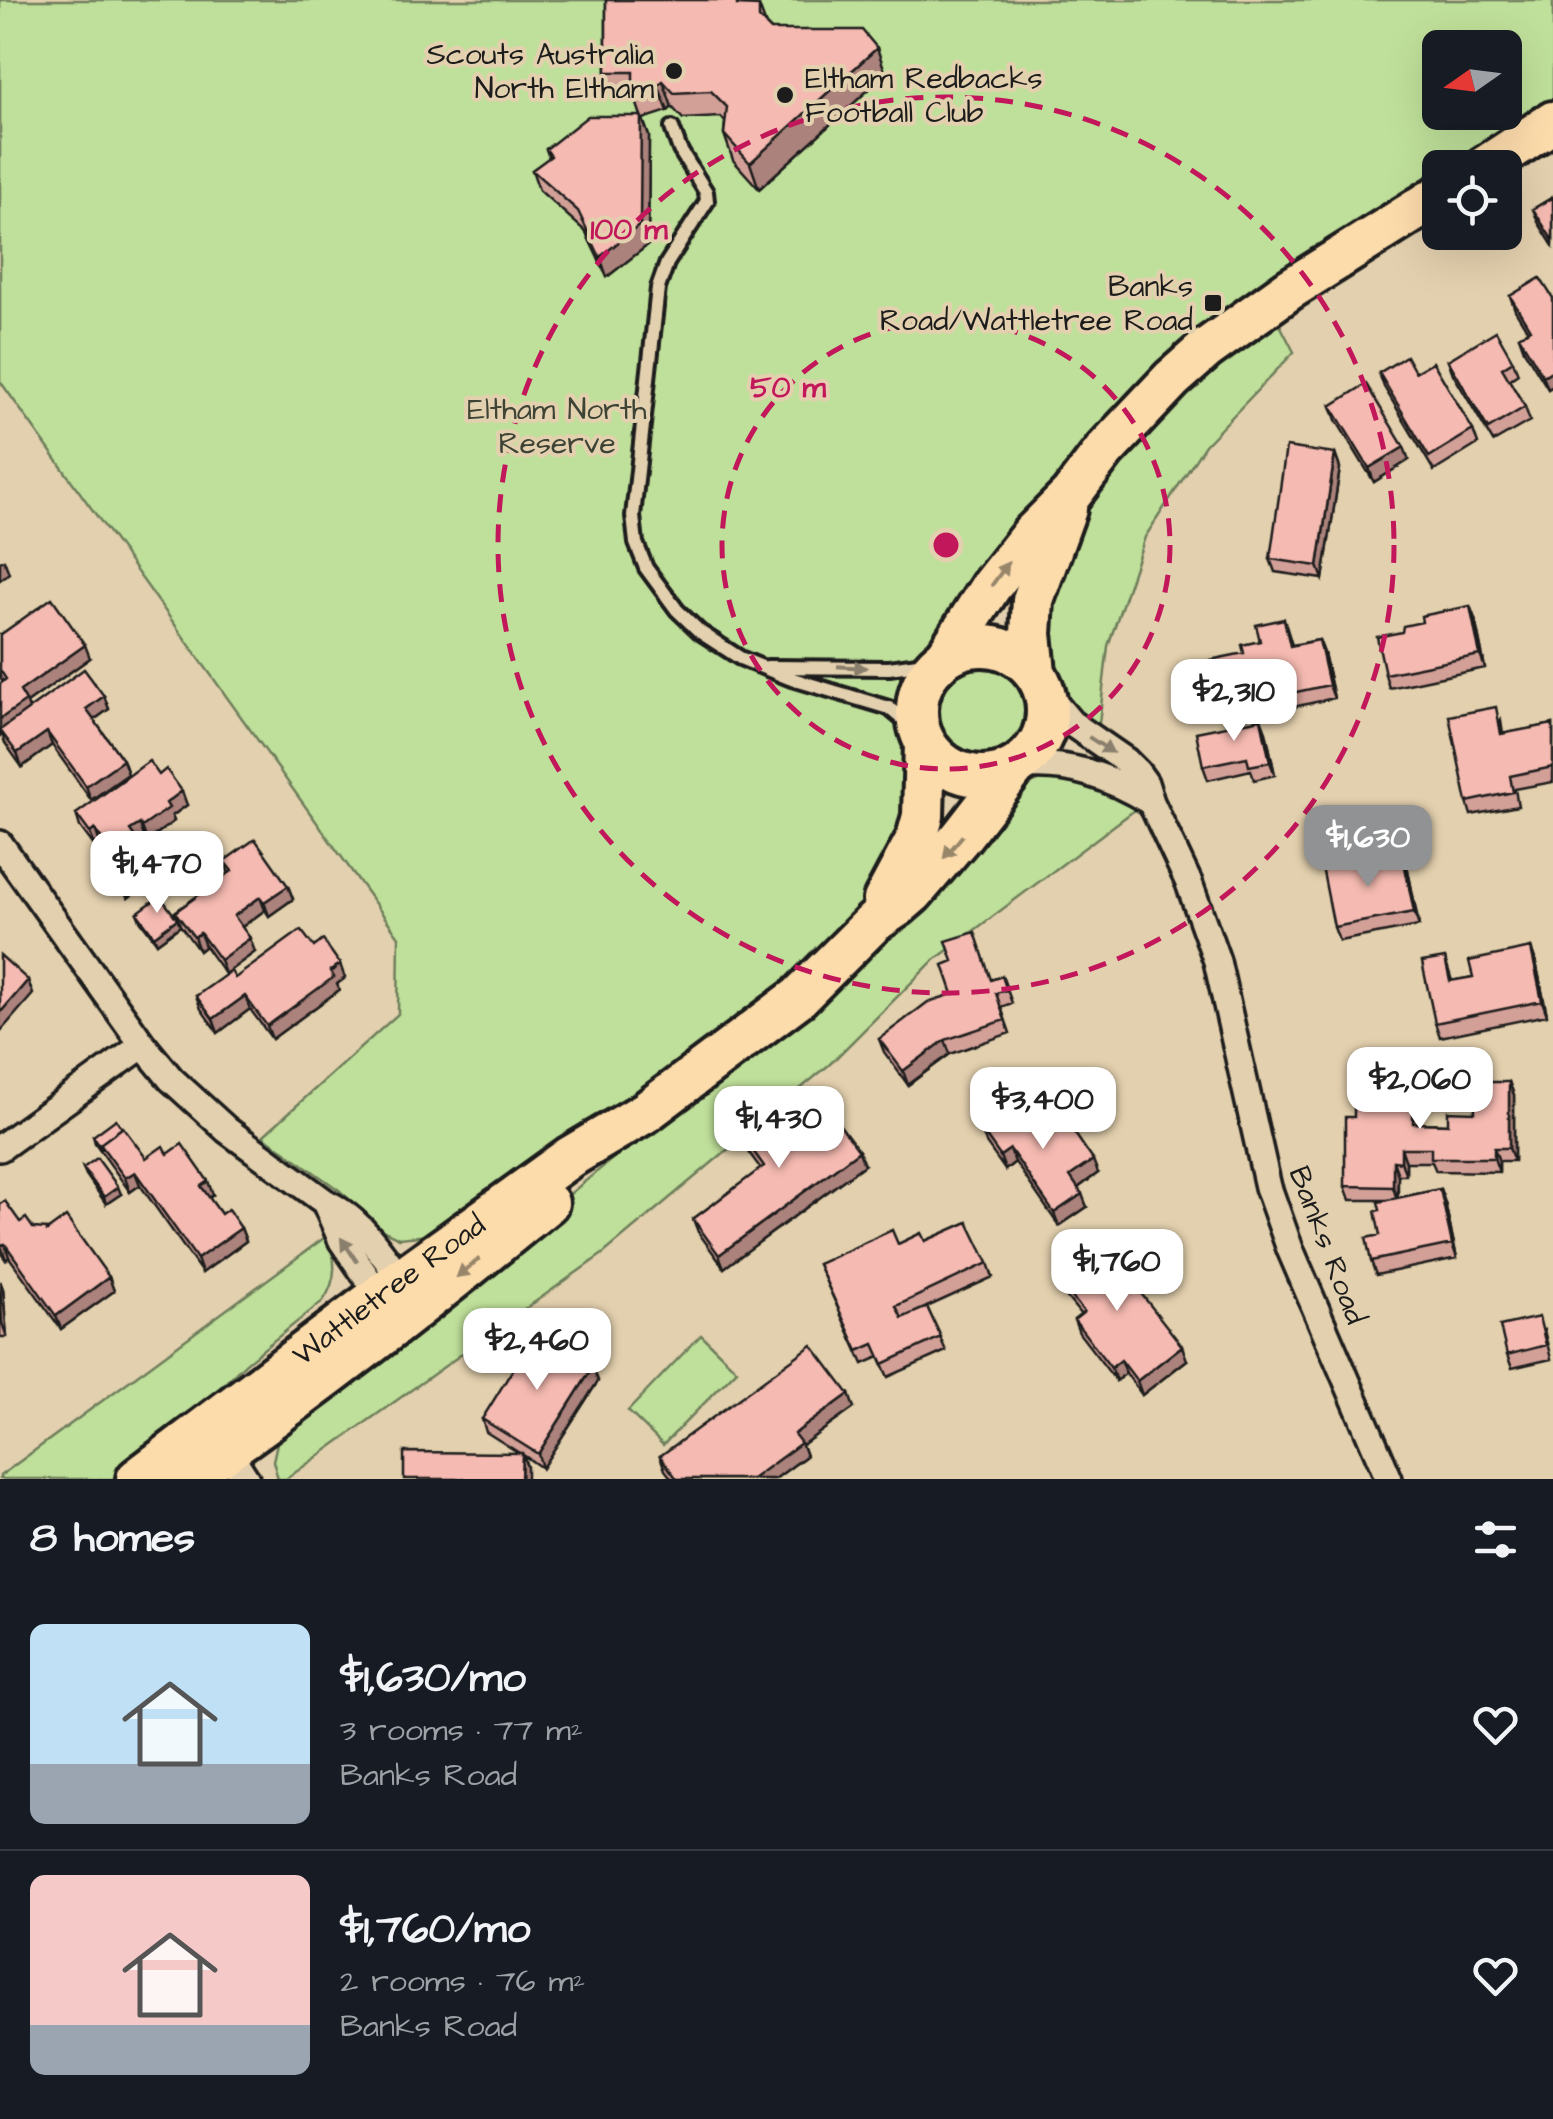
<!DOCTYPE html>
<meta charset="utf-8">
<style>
body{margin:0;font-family:"Architects Daughter",sans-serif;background:#20242c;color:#f1f3f6;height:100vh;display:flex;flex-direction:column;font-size:38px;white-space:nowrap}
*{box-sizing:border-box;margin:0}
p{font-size:32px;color:#9ea1a6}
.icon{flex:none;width:55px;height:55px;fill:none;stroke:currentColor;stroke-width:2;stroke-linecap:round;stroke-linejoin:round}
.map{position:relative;height:1479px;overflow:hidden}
.details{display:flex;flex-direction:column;background:#171b24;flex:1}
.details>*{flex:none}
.needle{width:65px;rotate:256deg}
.fabs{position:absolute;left:1422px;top:30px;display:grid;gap:20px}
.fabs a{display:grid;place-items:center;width:100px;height:100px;border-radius:15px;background:#171b24;box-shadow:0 10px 40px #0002;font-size:50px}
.price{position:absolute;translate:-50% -85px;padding:0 22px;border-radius:20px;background:#fff;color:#222;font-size:32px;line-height:65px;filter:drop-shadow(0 2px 5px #0008)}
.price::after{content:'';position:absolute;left:50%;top:60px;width:30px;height:22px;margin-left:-15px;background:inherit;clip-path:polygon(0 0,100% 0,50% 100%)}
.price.current{background:#919294;color:#fff}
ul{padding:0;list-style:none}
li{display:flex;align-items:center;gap:30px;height:250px;padding:0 30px}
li+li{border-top:2px solid #363941}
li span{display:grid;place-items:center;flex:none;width:280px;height:200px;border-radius:15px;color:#555}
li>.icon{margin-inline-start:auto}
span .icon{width:120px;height:120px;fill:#fffc;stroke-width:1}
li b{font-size:42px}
h2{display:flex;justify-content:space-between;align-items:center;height:120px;padding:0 30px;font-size:42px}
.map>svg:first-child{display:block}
.green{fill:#bfe09a;stroke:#6e7e5b;stroke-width:2.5;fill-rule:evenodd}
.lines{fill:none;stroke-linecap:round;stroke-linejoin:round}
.lane-casing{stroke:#1c1c1c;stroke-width:20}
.street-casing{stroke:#1c1c1c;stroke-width:32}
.primary-casing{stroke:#1c1c1c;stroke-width:48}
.lane{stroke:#e3d0ae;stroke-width:12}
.street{stroke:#e3d0ae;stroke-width:25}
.primary{stroke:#fddcac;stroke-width:40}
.wall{fill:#d3a098;stroke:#1c1c1c;stroke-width:2.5}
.shaded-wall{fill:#ac827c;stroke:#1c1c1c;stroke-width:2.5}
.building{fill:#f5bab1;stroke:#1c1c1c;stroke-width:2.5}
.oneway{fill:#98866b}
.oneway2{fill:#897f6c}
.ring{fill:none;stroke:#c2185b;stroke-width:5;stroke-dasharray:18 12}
.poi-dot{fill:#1c1c1c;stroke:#e3d0ae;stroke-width:4}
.labels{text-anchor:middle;stroke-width:8;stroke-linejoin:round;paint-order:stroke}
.poi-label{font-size:30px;fill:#1c1c1c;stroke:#e3d0ae;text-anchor:end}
.park-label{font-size:30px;fill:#3d4335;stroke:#e3d0ae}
.street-label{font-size:30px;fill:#1c1c1c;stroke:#e3d0ae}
.centre{fill:#c2185b;stroke:#e3d0ae;stroke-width:5}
.ring-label{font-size:30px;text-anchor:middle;font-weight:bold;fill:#c2185b;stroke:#e3d0ae;stroke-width:8;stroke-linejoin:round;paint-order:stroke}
</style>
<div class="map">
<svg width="1553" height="1479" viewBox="0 0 1553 1479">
<rect width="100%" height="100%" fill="#e3d0ae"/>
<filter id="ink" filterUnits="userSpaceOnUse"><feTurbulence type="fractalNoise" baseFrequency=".01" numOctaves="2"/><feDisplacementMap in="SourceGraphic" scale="20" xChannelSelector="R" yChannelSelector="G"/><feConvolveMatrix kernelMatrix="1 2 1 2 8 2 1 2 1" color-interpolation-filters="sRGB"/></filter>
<g filter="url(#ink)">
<path class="green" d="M0,0H1553V104L1458,167L1440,168V178L1015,532L914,660L901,688L898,709L900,729L910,755L913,804L867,899L850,921L812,963L737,1027L429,1235L399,1238L384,1231L339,1190L263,1136L398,1014L399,937L0,381ZM1440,48H1505V112H1440Z
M1277,319L1294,352L1205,445L1145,537L1108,646L1098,732L1078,711L1066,694L1054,667L1043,618L1074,527L1108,478L1182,396L1210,371Z
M937 711a45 45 0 1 1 90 0a45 45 0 1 1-90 0Z
M1052,775L1071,778L1140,806L932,962L830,1064L604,1253L286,1479H278L273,1461L279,1434L657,1122L861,962L1022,792L1029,785Z
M328,1235C336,1259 338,1279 323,1301L246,1363L159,1446L116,1479H0V1476Z
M701,1335L737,1370L663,1445L628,1411Z"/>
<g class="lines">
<defs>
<path id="lane" d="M672,128L680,150L706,192L707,201L667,263L658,288L633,516L636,543L646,568L677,610L700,632L740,658L789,678L889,708L920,734
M767,667L889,668L939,661"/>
<path id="street" d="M1045,692L1071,723L1126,761L1137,772L1145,783L1151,802L1189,883L1217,961L1268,1187L1290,1249L1389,1479
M1017,767C1068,761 1108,776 1151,802
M0,844L143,1045L171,1079L227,1130L325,1202L342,1241L379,1295
M0,1148L143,1045
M325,1202C361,1220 377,1248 401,1279
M228,1451L246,1479"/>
<g id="primary">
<path d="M1483,168L1553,122"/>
<circle cx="982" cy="711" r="65"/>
<path d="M947,655L991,586L1032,534L1070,496L1105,450L1172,379L1206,349L1290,289L1440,195"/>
<path d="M1035,672L1031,634L1033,600L1066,509"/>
<path d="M884,900L917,838L923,816L925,743"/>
<path id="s1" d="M137,1479L401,1279L570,1157L646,1112L799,997L874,922L898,906L913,893L961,837L1013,770"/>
<path d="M186,1479C311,1393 431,1299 548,1203"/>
</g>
</defs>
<use href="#lane" class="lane-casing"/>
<use href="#street" class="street-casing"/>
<use href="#primary" class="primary-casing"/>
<use href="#lane" class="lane"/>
<use href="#street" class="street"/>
<use href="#primary" class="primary"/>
</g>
<path class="wall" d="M606,0H747V6H759L766,25L771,30L886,74L759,189L733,160L724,134L725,122L721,117L683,119L672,107L668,111L643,119L649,136L648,245L607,277L585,231L539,190L532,170L549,158L546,149L641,116L635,98H615L606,72Z
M1553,197V246L1538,222L1533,209Z
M1510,296L1553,298V386L1548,389L1524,350L1519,336L1528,331L1515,310Z
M1448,360L1513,361L1518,374L1509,380L1525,407L1530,421L1493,442L1453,374Z
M1415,372L1473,430L1478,444L1434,471L1384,387L1379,373Z
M1331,406L1409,460L1374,482L1336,420Z
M1335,454L1340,468L1323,579L1275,572L1270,559Z
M1470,606L1475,619L1485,668L1389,688L1385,674L1402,632L1422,622Z
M1284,619L1292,645L1319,640L1324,653L1334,698L1225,722L1221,708L1244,653Z
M0,635L90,658L27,703L29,708L104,696L109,709L94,720L123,760L128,774L91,800L52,745L22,767L5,743L2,734L0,736V684L3,681L0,677Z
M1261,719L1266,732L1275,775L1254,780L1251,770L1208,780L1203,766Z
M1501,721L1503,734L1553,724V782L1515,789L1518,806L1471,815L1467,802Z
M159,775L187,805L172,816L174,821L147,841L144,837L138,841L153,862L158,876L128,898L109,871L104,857L108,854L100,843L95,847L80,827L76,814Z
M1402,852L1407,865L1419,926L1339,941L1334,927Z
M224,861L288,886L293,899L269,916L265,910L242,927L255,952L225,974L205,946L199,951L180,925L175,912L229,874Z
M137,913L177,919L180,926L157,943L140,920Z
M314,947L345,978L337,984L339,990L272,1039L250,1009L218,1033L201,1009L196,996L235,978Z
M1531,948L1536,962L1547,1015L1440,1037L1435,1023L1445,958L1452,981L1473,977Z
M1002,976L1012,1003L1001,1007L1010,1033L950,1054L908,1085L884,1052L879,1039L991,980Z
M1509,1082L1514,1095V1161H1499V1172L1436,1171L1432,1162H1406V1175H1398V1198L1440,1189L1445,1203L1457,1258L1376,1275L1371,1261L1380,1235V1210L1387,1200H1350L1345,1186L1354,1117L1418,1105V1123L1448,1124L1475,1112Z
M981,1129L1098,1173L1078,1188L1087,1207L1059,1226L1015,1162L1005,1170L986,1143Z
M93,1136L146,1158L168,1154L213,1195L209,1198L221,1214L241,1228L246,1241L202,1273L140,1185L130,1192L95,1143Z
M746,1141L864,1165L724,1268L698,1232L693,1219L761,1169L750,1154Z
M83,1168L121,1194L106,1204L86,1175Z
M0,1204L20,1222L109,1277L114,1291L61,1329L9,1257L6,1260L0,1252Z
M925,1241L988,1263L993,1277L927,1307L946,1351L888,1377L879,1357L863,1364L818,1264Z
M1056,1277L1187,1360L1142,1395L1126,1373L1116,1381L1079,1333L1074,1320L1081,1315L1061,1290Z
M0,1281L3,1289L7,1337H0Z
M1544,1330L1551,1359L1512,1368L1507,1355Z
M593,1367L598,1381L542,1468L523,1455L527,1467L519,1453L486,1432L482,1419Z
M854,1408L802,1445L806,1456L775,1479H672L665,1470L660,1456Z"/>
<path class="shaded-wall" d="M737,0H747V32L737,5Z
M877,48L886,74L759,189L750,163Z
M663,81L672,107L668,111L658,85Z
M641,116L649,136L648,245L607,277L600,257Z
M1553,370V386L1548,389L1543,376Z
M1404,447L1409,460L1374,482L1369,468Z
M1335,454L1340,468L1323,579L1318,566Z
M4,560L9,573L0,580V562Z
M1470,606L1475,619L1485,668L1480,655Z
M1319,640L1324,653L1334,698L1329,685Z
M85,645L90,658L27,703L31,714L0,730V719L20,691Z
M104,696L109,709L91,722L86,709Z
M1261,719L1266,732L1275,775L1270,762Z
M47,732L52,745L22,767L17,753Z
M123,760L128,774L91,800L86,786Z
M182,791L187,805L172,816L174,821L147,841L142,827L166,803Z
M140,824L144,837L135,844L130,830Z
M95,829L100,843L95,847L90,833Z
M1402,852L1407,865L1419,926L1414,912Z
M153,862L158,876L128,898L123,884Z
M288,886L293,899L269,916L264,902Z
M260,897L265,910L239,929L234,916Z
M177,919L180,926L157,943L154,936Z
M200,933L205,946L199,951L194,937Z
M250,938L255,952L225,974L220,960Z
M1531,948L1536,962L1547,1015L1542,1001Z
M340,964L345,978L337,984L339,990L272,1039L267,1026Z
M28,980L33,994L0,1032V1013Z
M245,996L250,1009L218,1033L213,1019Z
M945,1040L950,1054L908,1085L903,1071Z
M1509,1082L1514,1095V1161L1509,1148Z
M1413,1091L1418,1105V1137L1413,1123Z
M1401,1148L1406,1162V1175L1401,1162Z
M1494,1148L1499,1161V1172L1494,1158Z
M1010,1149L1015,1162L1005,1170L1000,1156Z
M859,1151L864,1165L724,1268L719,1255Z
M1093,1160L1098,1173L1075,1190L1070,1176Z
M1393,1161L1398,1175L1397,1200L1393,1187Z
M135,1172L140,1185L130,1192L125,1178Z
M208,1181L213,1195L206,1200L201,1186Z
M118,1187L121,1194L106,1204L104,1197Z
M1440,1189L1445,1203L1457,1258L1452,1244Z
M1082,1194L1087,1207L1059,1226L1054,1213Z
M241,1228L246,1241L202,1273L197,1259Z
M5,1244L9,1257L6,1260L1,1246Z
M109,1277L114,1291L61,1329L56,1316Z
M0,1281L3,1289L7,1337L2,1323Z
M1182,1346L1187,1360L1142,1395L1137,1381Z
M1121,1360L1126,1373L1116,1381L1111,1368Z
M593,1367L598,1381L542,1468L538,1454Z
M849,1394L854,1408L802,1445L806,1456L775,1479H752L794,1434Z
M522,1453L527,1467V1479H521Z"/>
<path class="building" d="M606,0H737V5L759,6V18L771,30H862L877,48L750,163L724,134L727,107L711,91L674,93L663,81L658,85L633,93V72H606Z
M588,116H641L640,225L600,257L578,211L532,170L551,156L546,149Z
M1553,197V241L1533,209Z
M1540,278L1553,298V370L1543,376L1519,336L1530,329L1510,296Z
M1496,331L1513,361L1502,368L1525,407L1488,429L1448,360Z
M1406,356L1415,372L1433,362L1473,430L1429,457L1379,373Z
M1366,384L1404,447L1369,468L1331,406Z
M1286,447L1335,454L1318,566L1270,559Z
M52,598L85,645L20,691L26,701L0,719V684L6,679L0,670V635Z
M1470,606L1480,655L1385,674L1377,637L1402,632L1403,626L1422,622L1421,616Z
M1284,619L1290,646L1319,640L1329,685L1221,708L1210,660L1244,653L1242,645L1260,641L1256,625Z
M84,669L104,696L86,709L123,760L86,786L47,732L17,753L0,730Z
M1496,707L1501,734L1553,724V767L1510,776L1513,792L1467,802L1449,716Z
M1261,719L1270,762L1249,766L1247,757L1203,766L1196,732Z
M149,761L159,775L166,769L182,791L166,803L169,808L142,827L140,824L130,830L153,862L123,884L104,857L111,852L95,829L90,833L76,814Z
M255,839L288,886L264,902L260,897L234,916L250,938L220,960L200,933L194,937L175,912L232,871L224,861Z
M1402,852L1414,912L1334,927L1322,867Z
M160,896L177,919L154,936L137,913Z
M301,930L314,947L323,940L340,964L330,971L334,977L267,1026L245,996L213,1019L196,996L231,971L235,978Z
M975,932L991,980L1002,976L1007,990L996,993L1005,1020L945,1040L903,1071L879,1039L928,1002L953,994L943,965L953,961L946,941Z
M1531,948L1542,1001L1435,1023L1422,962L1445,958L1450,981L1473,977L1469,961Z
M0,955L28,980L0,1013Z
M1474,1082H1509V1148H1494V1158H1431V1148H1401V1162L1393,1161V1187L1345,1186V1117H1354V1091H1413V1123L1448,1124V1111L1475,1112Z
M814,1090L859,1151L719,1255L693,1219L764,1166L746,1141Z
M1054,1103L1093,1160L1070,1176L1082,1194L1054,1213L1010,1149L1000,1156L981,1129L1013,1107L1024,1124Z
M116,1119L122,1128L100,1144L102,1150L93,1136Z
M123,1127L146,1158L163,1146L168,1154L182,1144L208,1181L201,1186L221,1214L228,1209L241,1228L197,1259L135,1172L125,1178L100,1144Z
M97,1158L118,1187L104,1197L83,1168Z
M1440,1189L1452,1244L1371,1261L1366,1238L1380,1235L1375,1211L1380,1210L1378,1202Z
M5,1201L20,1222L26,1218L33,1228L47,1229V1231L66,1217L109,1277L56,1316L5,1244L0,1245V1204Z
M968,1222L988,1263L896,1306L902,1318L927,1307L941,1337L883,1364L874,1344L858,1351L818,1264L892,1230L898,1244L921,1233L925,1241Z
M1101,1242L1182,1346L1137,1381L1121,1360L1111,1368L1074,1320L1084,1312L1056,1277Z
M1539,1317L1546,1345L1507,1355L1500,1326Z
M536,1332L593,1367L538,1454L482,1419Z
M812,1345L849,1394L794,1434L801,1443L752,1479H677L660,1456Z
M404,1452L522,1453L521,1479H404Z"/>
<defs><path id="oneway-solid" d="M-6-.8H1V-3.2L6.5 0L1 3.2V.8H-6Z" transform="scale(2.5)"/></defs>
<g class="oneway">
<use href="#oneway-solid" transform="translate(1000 574) rotate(-54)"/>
<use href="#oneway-solid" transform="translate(953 847) rotate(130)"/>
<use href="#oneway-solid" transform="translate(468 1268) rotate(141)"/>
</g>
<g class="oneway2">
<use href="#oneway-solid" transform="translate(852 667) rotate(3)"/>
<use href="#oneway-solid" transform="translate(1101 745) rotate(33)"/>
<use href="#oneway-solid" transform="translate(349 1250) rotate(-124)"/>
</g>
</g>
<g class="ring">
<circle cx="946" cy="545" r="224"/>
<circle cx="946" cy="545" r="448"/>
</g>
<g class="poi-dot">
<circle cx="674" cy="71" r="10"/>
<circle cx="785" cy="95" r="10"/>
<rect x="1203" y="293" width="20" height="20" rx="5"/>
</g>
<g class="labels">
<g class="poi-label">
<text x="654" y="64">Scouts Australia<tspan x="654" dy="34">North Eltham</tspan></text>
<text x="805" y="88" text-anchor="start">Eltham Redbacks<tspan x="805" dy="34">Football Club</tspan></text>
<text x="1193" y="296">Banks<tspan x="1193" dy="34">Road/Wattletree Road</tspan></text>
</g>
<g class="park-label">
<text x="557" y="419">Eltham North<tspan x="557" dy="34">Reserve</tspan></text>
</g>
<g class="street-label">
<text transform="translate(1328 1245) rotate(69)" y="10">Banks Road</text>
<text dy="10" stroke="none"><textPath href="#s1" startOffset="315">Wattletree Road</textPath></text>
</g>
</g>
<circle cx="946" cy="545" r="15" class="centre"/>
<g class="ring-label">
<text x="629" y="239">100 m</text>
<text x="788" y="397">50 m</text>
</g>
</svg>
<div class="fabs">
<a><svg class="needle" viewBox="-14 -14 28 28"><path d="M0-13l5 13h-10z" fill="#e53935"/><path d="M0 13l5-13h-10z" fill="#9ea1a6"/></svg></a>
<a><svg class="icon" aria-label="locate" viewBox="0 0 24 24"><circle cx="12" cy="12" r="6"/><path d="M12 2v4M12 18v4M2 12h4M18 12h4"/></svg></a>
</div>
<b class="price" style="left:1234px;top:744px">$2,310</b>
<b class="price current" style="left:1368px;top:890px">$1,630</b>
<b class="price" style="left:157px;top:916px">$1,470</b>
<b class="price" style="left:1420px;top:1132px">$2,060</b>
<b class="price" style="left:1043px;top:1152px">$3,400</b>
<b class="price" style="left:779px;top:1171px">$1,430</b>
<b class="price" style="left:1117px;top:1314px">$1,760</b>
<b class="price" style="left:537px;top:1393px">$2,460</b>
</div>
<section class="details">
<h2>8 homes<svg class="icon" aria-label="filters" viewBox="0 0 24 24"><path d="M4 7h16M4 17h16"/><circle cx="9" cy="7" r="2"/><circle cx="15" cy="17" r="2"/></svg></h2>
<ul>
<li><span style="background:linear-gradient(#bfe0f5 70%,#9aa5b1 0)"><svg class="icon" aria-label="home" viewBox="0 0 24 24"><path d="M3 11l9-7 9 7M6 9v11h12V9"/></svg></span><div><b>$1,630/mo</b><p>3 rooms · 77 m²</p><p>Banks Road</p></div><svg class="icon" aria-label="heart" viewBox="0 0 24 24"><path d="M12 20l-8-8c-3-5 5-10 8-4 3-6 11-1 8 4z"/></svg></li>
<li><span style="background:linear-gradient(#f6c9c9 75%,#9aa5b1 0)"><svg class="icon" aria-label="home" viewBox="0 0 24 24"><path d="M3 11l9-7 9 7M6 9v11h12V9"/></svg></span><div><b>$1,760/mo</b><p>2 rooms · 76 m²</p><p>Banks Road</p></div><svg class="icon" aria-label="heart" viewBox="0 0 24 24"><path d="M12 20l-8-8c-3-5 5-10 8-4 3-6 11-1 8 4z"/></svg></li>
</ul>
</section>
